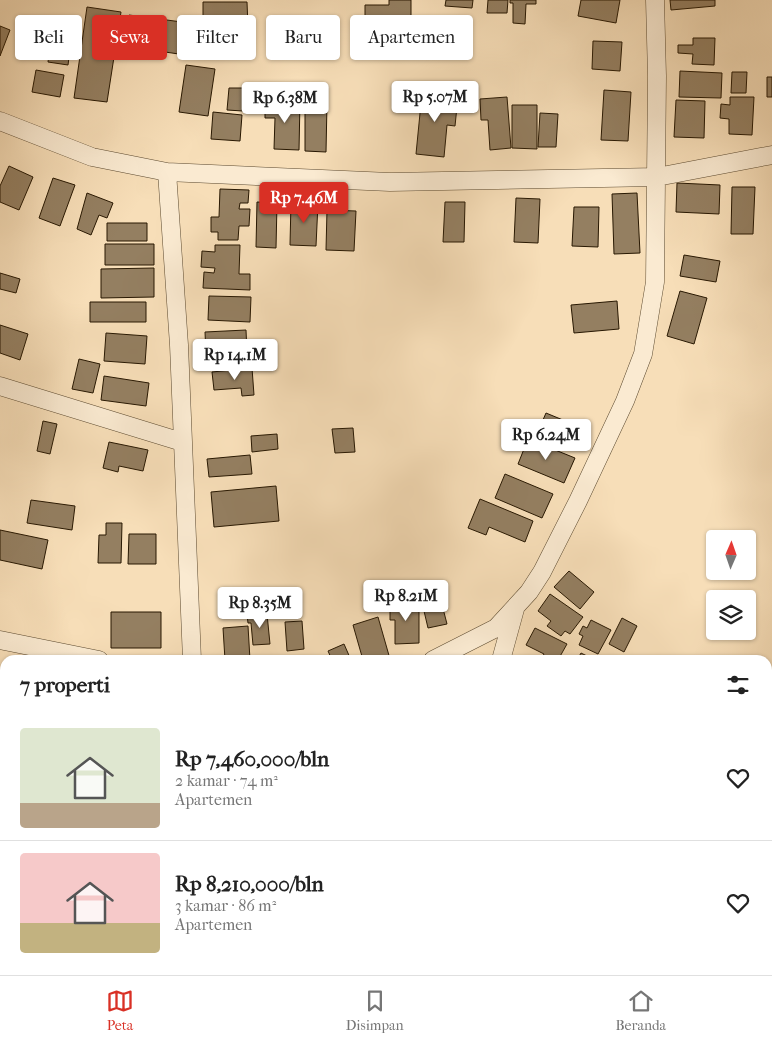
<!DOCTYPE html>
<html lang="id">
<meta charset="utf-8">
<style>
body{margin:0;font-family:"IM FELL French Canon",serif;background:#f6f6f6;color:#222;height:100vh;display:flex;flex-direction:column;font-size:19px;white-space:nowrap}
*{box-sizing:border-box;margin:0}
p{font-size:16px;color:#767676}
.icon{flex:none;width:28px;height:28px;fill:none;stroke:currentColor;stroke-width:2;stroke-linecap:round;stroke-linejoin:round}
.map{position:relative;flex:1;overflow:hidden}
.sheet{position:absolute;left:0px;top:655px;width:772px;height:320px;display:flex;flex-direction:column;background:#fff;border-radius:15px 15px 0 0;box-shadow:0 1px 4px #0004}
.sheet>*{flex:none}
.guide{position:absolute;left:15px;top:15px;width:500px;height:45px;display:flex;gap:10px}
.needle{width:32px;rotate:2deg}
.fabs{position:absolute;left:706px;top:530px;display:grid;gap:10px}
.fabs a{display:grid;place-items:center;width:50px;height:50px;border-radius:5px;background:#fff;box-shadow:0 1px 4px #0004;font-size:25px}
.price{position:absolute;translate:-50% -42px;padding:0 11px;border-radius:5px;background:#fff;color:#222;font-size:16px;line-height:32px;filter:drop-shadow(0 1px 2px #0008)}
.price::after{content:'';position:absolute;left:50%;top:30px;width:15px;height:11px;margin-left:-8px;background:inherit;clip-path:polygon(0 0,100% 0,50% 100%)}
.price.active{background:#d93025;color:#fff}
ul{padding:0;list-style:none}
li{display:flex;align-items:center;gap:15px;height:125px;padding:0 20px}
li+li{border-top:1px solid #e0e0e0}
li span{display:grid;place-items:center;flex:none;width:140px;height:100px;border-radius:5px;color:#555}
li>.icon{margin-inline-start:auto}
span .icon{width:60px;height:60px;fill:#fffc;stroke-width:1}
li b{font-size:21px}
h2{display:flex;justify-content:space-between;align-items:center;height:60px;padding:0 20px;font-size:21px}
.tag{padding:0 18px;border-radius:5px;background:#fff;box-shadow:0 1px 4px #0004;font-size:18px;line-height:45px}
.tag.active{background:#d93025;color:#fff}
.tabs{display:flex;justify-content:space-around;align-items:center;height:70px;border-top:1px solid #e0e0e0;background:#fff;font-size:14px;color:#767676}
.tabs a{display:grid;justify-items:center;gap:2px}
.tabs .active{color:#d93025}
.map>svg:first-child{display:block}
.water{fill:#b19b7a;stroke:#7a674a}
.building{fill:#947f61;stroke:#281802}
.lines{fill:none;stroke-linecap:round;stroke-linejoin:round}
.minor-casing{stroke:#5c4a30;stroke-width:19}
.minor{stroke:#faead1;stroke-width:18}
</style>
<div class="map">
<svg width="772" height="975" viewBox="0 0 772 975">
<rect width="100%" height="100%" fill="#f7deb8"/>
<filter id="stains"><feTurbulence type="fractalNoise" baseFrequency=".004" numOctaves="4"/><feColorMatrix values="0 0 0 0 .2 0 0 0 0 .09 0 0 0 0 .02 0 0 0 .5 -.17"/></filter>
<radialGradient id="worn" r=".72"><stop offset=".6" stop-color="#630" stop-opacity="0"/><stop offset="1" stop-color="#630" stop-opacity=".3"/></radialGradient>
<path class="water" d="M772,845V955L768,961V853Z
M676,970H761L758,975H672Z"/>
<path class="building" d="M389,0H411V24H365V5H389Z
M446,0H473L472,8L445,6Z
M488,0H508L507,13H487Z
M510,0H536V4H526L525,24L513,23V3H510Z
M581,0H620L616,23L578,16Z
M670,0H715V6L671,10Z
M203,2H247L248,27H203Z
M87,7L121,12L107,102L74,98Z
M129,15L197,24L192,56L125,46Z
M0,26L10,30L0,56Z
M52,31L72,34L68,65L48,62Z
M693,38H715L714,65L692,64L693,54L678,53V45H693Z
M593,41L622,42L620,71L592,69Z
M186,65L215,69L208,116L179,112Z
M36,70L64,75L60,97L32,92Z
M680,71L722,73L721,98L679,97Z
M732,72H747L746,93H731Z
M767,77H772V97H767Z
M229,88H244L243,111L227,110Z
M604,90L631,92L628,141L601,140Z
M422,93L458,97L455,126L447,125L444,157L416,154Z
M507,97L511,148L490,150L488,120H481L480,99Z
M730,97H754L752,135L729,134V119L720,118L721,104L730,105Z
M676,100L705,101L704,138L674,137Z
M275,101H300L299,150L274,149L275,118H265V104H275Z
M305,102L327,103L326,152L305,151Z
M512,105H537V149L512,148Z
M213,112L242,115L240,141L211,139Z
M540,113L558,114L556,147H538Z
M9,166L33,177L19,210L0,202V186Z
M53,178L75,185L60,226L39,218Z
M677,183L720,185L719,214L676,212Z
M732,187H755L753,234H731Z
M220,189L249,190L248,203H240L239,209H250L249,226H239L238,240H218V232H211V217H219Z
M87,193L113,203L107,218L99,215L91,235L77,229Z
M637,193L640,253L614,254L612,194Z
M516,198L540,199L538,243L514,242Z
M257,202L277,203L276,248L256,247Z
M291,202L318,203L316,246L290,245Z
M445,202H465L464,242H443Z
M574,207H599L598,247L572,246Z
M327,210L356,211L354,251L326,250Z
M107,223H147V241H107Z
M105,244H154V265H105Z
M215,245H240L239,274H250V290L203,288L204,272L214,273L215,268L201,267L202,251L215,252Z
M684,255L720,261L716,282L680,276Z
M154,268V297L101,298V269Z
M0,273L20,279L16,293L0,289Z
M680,291L707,298L694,344L667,336Z
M209,296L251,297L250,322L208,320Z
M617,301L619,329L574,333L571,305Z
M90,302H146V322H90Z
M0,325L28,334L20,360L0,353Z
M246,330L247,353L206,355L205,332Z
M106,333L147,336L145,364L104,361Z
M79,359L100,364L93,393L72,389Z
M252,368L254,395L242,396L241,388L214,390L212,372Z
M104,376L149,383L146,406L101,400Z
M546,413L575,425L566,448L536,436Z
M43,421L57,424L50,454L37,451Z
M353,428L355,452L335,453L332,429Z
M277,434L278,449L252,452L251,436Z
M528,439L575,458L564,483L518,464Z
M109,442L148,450L143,471L119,466L118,472L103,468Z
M250,455L252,474L209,477L207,459Z
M505,474L553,494L542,518L495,498Z
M276,486L279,521L214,527L211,492Z
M480,499L533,521L525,542L489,527L486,535L468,528Z
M31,500L75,506L72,530L27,523Z
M106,523H122L121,563H98L99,535H106Z
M0,530L48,540L42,569L0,560Z
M129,534H156V564H128Z
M569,571L594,592L580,609L554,587Z
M438,589L447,624L428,628L420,594Z
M550,594L583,617L570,634L565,631L561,636L547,626L551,621L538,611Z
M395,602L419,603V643L395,644V620H390V604Z
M111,612H161V648H111Z
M267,614L270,644L253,645L251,623H248L247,615Z
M378,617L390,659L363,660L353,625Z
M622,618L637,626L624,652L609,644Z
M591,620L611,630L598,654L579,645L583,636L579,634L583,626L587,628Z
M302,621L304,649L287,651L285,622Z
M248,626L250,660H225L223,628Z
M535,628L567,644L558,660H543L541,659L544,654L526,645Z
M344,644L351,660H332L328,651Z
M581,653L595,660H577Z
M160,970H189L190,975H160Z"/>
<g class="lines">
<defs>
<path id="minor" d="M0,121L92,157L167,172L390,182L657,177L772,155
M167,172L179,345L192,660
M0,386L182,442
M0,640L99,660
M433,660L496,628L529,592L542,572L578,501L625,401L643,354L655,282L657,76L655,0
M501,660L515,609
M0,851L5,852
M210,970V975
M394,975L396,970"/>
</defs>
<use href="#minor" class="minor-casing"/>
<use href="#minor" class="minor"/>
</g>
<rect width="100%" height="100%" filter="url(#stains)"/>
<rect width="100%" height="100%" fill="url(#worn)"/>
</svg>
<div class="fabs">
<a><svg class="needle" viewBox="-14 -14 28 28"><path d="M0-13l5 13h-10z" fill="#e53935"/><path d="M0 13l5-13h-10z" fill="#767676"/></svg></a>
<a><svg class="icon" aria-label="layers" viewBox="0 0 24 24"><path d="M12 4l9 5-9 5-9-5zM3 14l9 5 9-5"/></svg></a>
</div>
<b class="price" style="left:435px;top:123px">Rp 5.07M</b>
<b class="price" style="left:285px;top:124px">Rp 6.38M</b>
<b class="price active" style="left:304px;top:224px">Rp 7.46M</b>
<b class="price" style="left:235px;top:381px">Rp 14.1M</b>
<b class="price" style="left:546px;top:461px">Rp 6.24M</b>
<b class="price" style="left:406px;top:622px">Rp 8.21M</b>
<b class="price" style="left:260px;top:629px">Rp 8.35M</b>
<div class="guide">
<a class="tag">Beli</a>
<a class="tag active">Sewa</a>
<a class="tag">Filter</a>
<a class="tag">Baru</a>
<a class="tag">Apartemen</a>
</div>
<section class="sheet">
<h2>7 properti<svg class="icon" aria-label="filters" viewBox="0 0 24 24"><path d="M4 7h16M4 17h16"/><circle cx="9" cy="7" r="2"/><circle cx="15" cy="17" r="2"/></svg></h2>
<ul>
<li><span style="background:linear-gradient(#dfe7d0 75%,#b9a48a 0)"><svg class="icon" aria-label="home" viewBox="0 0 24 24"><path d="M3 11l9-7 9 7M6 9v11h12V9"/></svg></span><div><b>Rp 7,460,000/bln</b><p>2 kamar · 74 m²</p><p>Apartemen</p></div><svg class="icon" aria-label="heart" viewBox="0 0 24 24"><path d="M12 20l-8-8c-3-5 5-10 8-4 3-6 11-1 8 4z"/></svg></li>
<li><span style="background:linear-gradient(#f6c9c9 70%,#c2b280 0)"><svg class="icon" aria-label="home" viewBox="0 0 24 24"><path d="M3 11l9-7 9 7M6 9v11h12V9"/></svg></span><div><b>Rp 8,210,000/bln</b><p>3 kamar · 86 m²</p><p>Apartemen</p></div><svg class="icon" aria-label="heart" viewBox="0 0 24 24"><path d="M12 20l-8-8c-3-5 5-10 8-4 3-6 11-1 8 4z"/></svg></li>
</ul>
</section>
</div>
<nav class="tabs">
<a class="active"><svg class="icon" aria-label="map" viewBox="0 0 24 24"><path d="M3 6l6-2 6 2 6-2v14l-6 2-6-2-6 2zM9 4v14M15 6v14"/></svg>Peta</a>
<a><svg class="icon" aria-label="saved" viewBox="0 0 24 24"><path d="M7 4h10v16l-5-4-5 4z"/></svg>Disimpan</a>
<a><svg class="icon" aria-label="home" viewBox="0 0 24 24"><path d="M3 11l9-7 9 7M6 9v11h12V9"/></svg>Beranda</a>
</nav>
